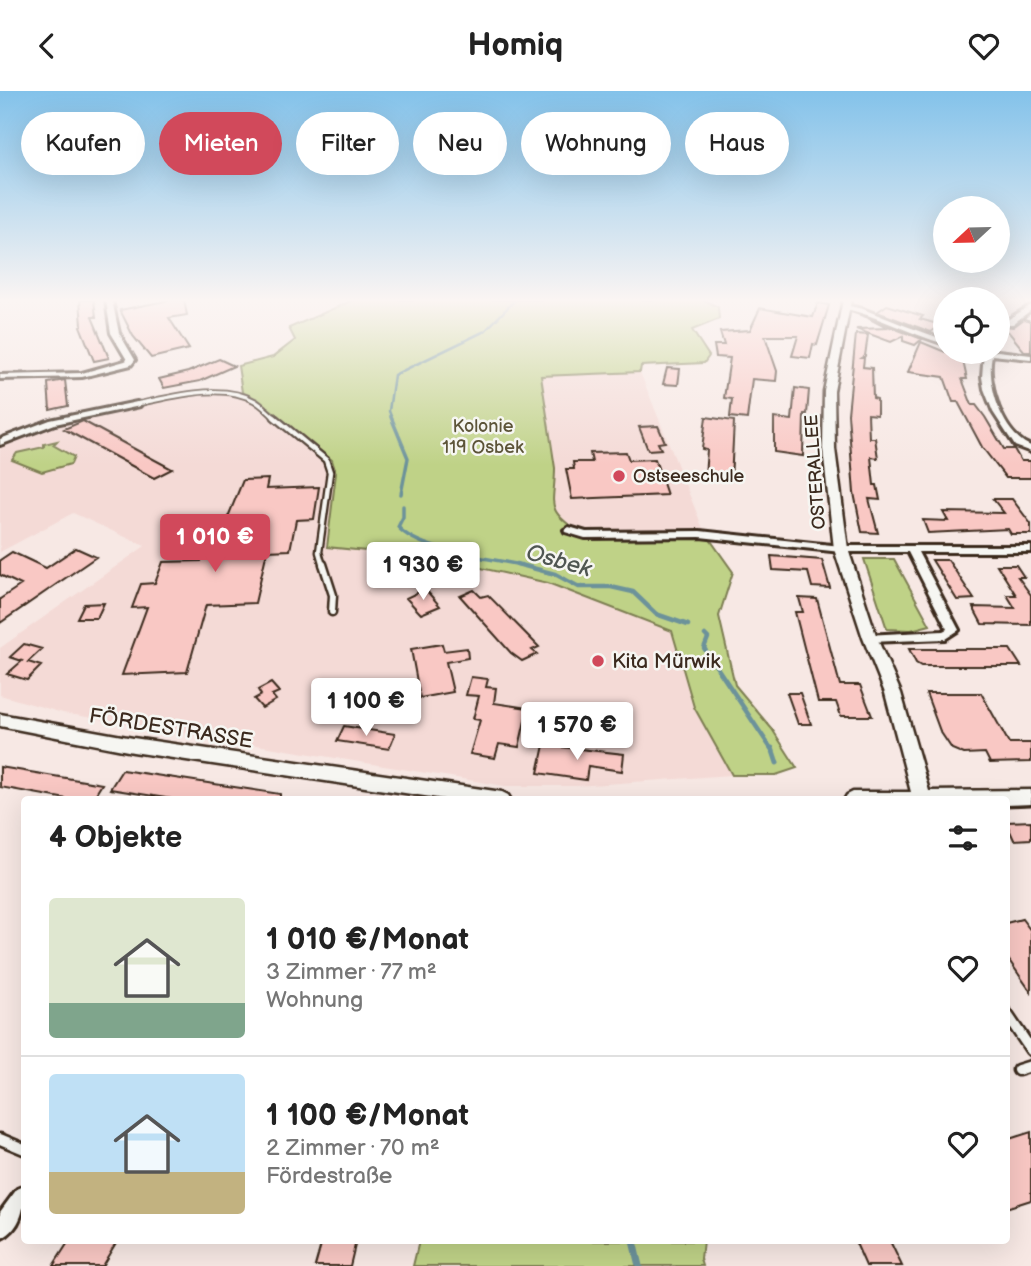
<!DOCTYPE html>
<html lang="de">
<meta charset="utf-8">
<style>
body{margin:0;font-family:"Balsamiq Sans",sans-serif;background:#f2f2f2;color:#222;height:100vh;display:flex;flex-direction:column;font-size:26px;white-space:nowrap}
*{box-sizing:border-box;margin:0}
p{font-size:23px;color:#767676}
.icon{flex:none;width:38px;height:38px;fill:none;stroke:currentColor;stroke-width:2;stroke-linecap:round;stroke-linejoin:round}
.map{position:relative;flex:1;overflow:hidden}
.sheet{position:absolute;left:21px;top:705px;width:989px;height:448px;display:flex;flex-direction:column;background:#fff;border-radius:7px;box-shadow:0 7px 28px #0002}
.sheet>*{flex:none}
.top-card{position:absolute;left:21px;top:21px;width:990px;height:63px;display:flex;gap:14px}
.needle{width:46px;rotate:248deg}
.fabs{position:absolute;left:933px;top:105px;display:grid;gap:14px}
.fabs a{display:grid;place-items:center;width:77px;height:77px;border-radius:50%;background:#fff;box-shadow:0 7px 28px #0002;font-size:35px}
.price{position:absolute;translate:-50% -60px;padding:0 16px;border-radius:7px;background:#fff;color:#222;font-size:23px;line-height:46px;filter:drop-shadow(0 2px 4px #0008)}
.price::after{content:'';position:absolute;left:50%;top:42px;width:21px;height:16px;margin-left:-10px;background:inherit;clip-path:polygon(0 0,100% 0,50% 100%)}
.price.on{background:#d1495b;color:#fff}
ul{padding:0;list-style:none}
li{display:flex;align-items:center;gap:21px;height:175px;padding:0 28px}
li+li{border-top:2px solid #e0e0e0}
li span{display:grid;place-items:center;flex:none;width:196px;height:140px;border-radius:7px;color:#555}
li>.icon{margin-inline-start:auto}
span .icon{width:84px;height:84px;fill:#fffc;stroke-width:1}
li b{font-size:30px}
h2{display:flex;justify-content:space-between;align-items:center;height:84px;padding:0 28px;font-size:30px}
.tag{padding:0 24px;border-radius:32px;background:#fff;box-shadow:0 7px 28px #0002;font-size:24px;line-height:63px}
.tag.on{background:#d1495b;color:#fff}
header{display:flex;justify-content:space-between;align-items:center;height:91px;padding:0 28px;background:#fff;font-size:32px;font-weight:700}
.map>svg:first-child{display:block}
.built{fill:#f4dad6}
.green{fill:#bfd287;stroke:#7d7e52;stroke-width:2}
.lines{fill:none;stroke-linecap:round;stroke-linejoin:round}
.stream-far4{stroke:#6c929a;stroke-width:2.5}
.stream-far3{stroke:#6c929a;stroke-width:3.5}
.stream-far2{stroke:#6c929a;stroke-width:4.5}
.stream-far1{stroke:#6c929a;stroke-width:5}
.stream{stroke:#6c929a;stroke-width:7}
.building{fill:#f9c8c4;stroke:#3b2a1e;stroke-width:2}
.lane-far3-casing{stroke:#3b2a1e;stroke-width:7}
.lane-far2-casing{stroke:#3b2a1e;stroke-width:9}
.lane-far1-casing{stroke:#3b2a1e;stroke-width:11}
.lane-casing{stroke:#3b2a1e;stroke-width:15}
.street-casing{stroke:#3b2a1e;stroke-width:6}
.secondary-casing{stroke:#3b2a1e;stroke-width:5}
.lane-far3{stroke:#f6f6f2;stroke-width:3.5}
.lane-far2{stroke:#f6f6f2;stroke-width:4.5}
.lane-far1{stroke:#f6f6f2;stroke-width:6}
.lane{stroke:#f6f6f2;stroke-width:10}
.street{fill:#f6f6f2;fill-rule:evenodd}
.secondary{fill:#f6f6f2;fill-rule:evenodd}
.poi-dot{fill:#d1495b;stroke:#f6f6f2;stroke-width:2.5}
.labels{text-anchor:middle;stroke-width:5;stroke-linejoin:round;paint-order:stroke}
.far-park-label{font-size:18px;fill:#5c5438;stroke:#f6f6f2}
.far-street-label{font-size:18px;fill:#3b2a1e;stroke:#f6f6f2}
.far-poi-label{font-size:18px;fill:#3b2a1e;stroke:#f6f6f2;text-anchor:start}
.poi-label{font-size:21px;fill:#3b2a1e;stroke:#f6f6f2;text-anchor:start}
.street-label{font-size:21px;fill:#3b2a1e;stroke:#f6f6f2}
.water-label{font-size:23px;font-style:italic;fill:#4f5652;stroke:#f6f6f2}
</style>
<header><svg class="icon" aria-label="back" viewBox="0 0 24 24"><path d="M15 5l-7 7 7 7"/></svg>Homiq<svg class="icon" aria-label="heart" viewBox="0 0 24 24"><path d="M12 20l-8-8c-3-5 5-10 8-4 3-6 11-1 8 4z"/></svg></header>
<div class="map">
<svg width="1031" height="1175" viewBox="0 0 1031 1175">
<rect width="100%" height="100%" fill="#f7e8e4"/>
<filter id="ink" filterUnits="userSpaceOnUse"><feTurbulence type="fractalNoise" baseFrequency=".0143" numOctaves="2"/><feDisplacementMap in="SourceGraphic" scale="14" xChannelSelector="R" yChannelSelector="G"/><feConvolveMatrix kernelMatrix="1 2 1 2 8 2 1 2 1" color-interpolation-filters="sRGB"/></filter>
<g filter="url(#ink)">
<path class="built" d="M640,281L704,440L579,441L566,432L553,417L551,400L555,392V377L541,285Z
M227,299L250,303L258,308L332,369L336,382L327,456L436,467L548,492L672,540L694,616L732,684L577,695H505L63,622L0,604V557L145,455L73,422L0,461V353L56,333L155,312L154,307Z"/>
<path class="green" d="M353,209H704L718,216L719,228L692,239L709,265L704,272L641,275L640,281L541,285L555,377C555,413 543,417 579,441L704,440L733,481L719,525L735,594L772,638L797,677L776,684H732L694,616L672,540L548,492L436,467L327,456L336,382L332,369L258,308L242,301L238,275L273,266L295,249L289,237Z
M57,350L53,354L74,366L71,373L42,381L12,369L17,362L44,356V353Z
M864,468H894L930,534L911,539L887,538Z
M419,1150H703L701,1168L703,1175H413Z"/>
<g class="lines">
<path class="stream-far4" d="M392,328L389,320L394,284L485,240L515,209"/>
<path class="stream-far3" d="M391,326L408,367L401,403
M403,415V426L398,436C421,462 490,466 524,475"/>
<path class="stream-far2" d="M517,473L555,483L579,496H611L633,501L656,523L688,534
M705,544L708,547L704,557L772,659"/>
<path class="stream-far1" d="M772,657L777,672"/>
<path class="stream" d="M633,1150L639,1175"/>
</g>
<path class="building" d="M80,209H94L96,226H92L109,267L94,270L80,235L82,234Z
M170,209H184L187,224L169,227L189,258L151,267L133,245L120,219Z
M818,212L829,214L817,254L813,253L810,267L792,265L798,245H765L777,280L776,290L752,288L747,328L730,326L732,308L724,307L730,267L716,266L714,254H724L720,241L750,239L760,217L813,226Z
M887,214L923,225L920,228L941,234L931,241L877,221Z
M868,227L880,232L922,248L915,254L903,250V245L891,251L856,238L887,237Z
M1024,228L1031,230V261H1025L1001,232L1004,230L1005,235L1013,236Z
M856,243L868,244L865,265L862,267H864L863,276L872,277L873,307L877,308V324L868,323L869,347H875L878,367L871,366L874,394H877L880,409L869,408L878,442L862,441L854,402L848,323Z
M921,251L945,261H961L967,288H962L972,314H976L985,326L1004,358H1014L1021,370H1031V387H1006L982,356L958,311H953L944,286L908,281Z
M219,268L234,275L200,290L164,297L159,288L188,281Z
M667,277L680,278L678,294L663,293Z
M65,289L68,315L50,319L48,292Z
M795,297L809,299L807,323H804L803,365L774,361V327L792,329Z
M706,326L734,330L731,389L705,385L707,359L702,358Z
M83,330L142,362L172,378L154,387L64,338Z
M658,335L665,351L658,352L661,358L648,359L639,336Z
M626,361L629,369L655,368L667,404L572,408L566,378H574L573,371H592L590,362Z
M268,388L266,398L319,396L314,428L296,429L290,459L267,460L255,512L206,514L187,581L122,584L147,516L132,517L141,493L155,492L163,471L201,470L208,446L203,443L206,432L226,431L243,389Z
M993,408H1012L1031,433V443H1011L1008,438L928,442L923,429L948,430L943,421L1004,422Z
M76,457L96,466L0,532V508L21,494L0,484V469L12,461L46,477Z
M771,465L822,469L830,497L812,496L808,481L773,479Z
M932,469H948L974,508L957,509Z
M997,474H1016L1024,486H1018L1031,504V534L982,533L973,516L1015,517L1007,504H1016Z
M425,498L440,515L421,523L406,507Z
M474,499L481,506L488,504L539,556L532,559L537,563L522,570L511,562L460,505Z
M799,507L817,508L840,594H860L872,625H841L836,611H818L795,521H803Z
M104,512L97,527H77L84,513Z
M24,553L42,558L28,571L41,575L27,589L7,583L22,570L10,566Z
M442,553L444,560L467,557L468,567L446,571L453,601L420,607L411,558Z
M909,558H1010L1021,575H921L916,572Z
M471,586L488,588L486,596L496,597L494,612L528,617L519,656L499,653L495,667L470,663L480,629L473,628L479,605L466,604Z
M271,592L279,601L272,604L276,609L262,617L254,608L261,604L258,599Z
M787,602H800L811,633H798Z
M926,602H981L1009,652H1031V671L990,672L985,662L964,663L952,658L940,640Z
M344,635L369,639L395,643L389,658L337,650Z
M544,654L624,663L622,680L588,675L586,689L538,682Z
M0,676L102,693L92,709H72L0,696Z
M122,679L280,703V709H178L110,698Z
M1031,730V748L1014,749L1006,731Z
M1022,828L1031,840V901L1006,865V832Z
M1031,1041V1109L1006,1117V1049Z
M69,1150H117L102,1175H53Z
M322,1150H356L350,1175H315Z
M855,1150H890L902,1175H866Z"/>
<g class="lines">
<defs>
<path id="lane-far3" d="M137,313C172,306 222,291 255,310C263,315 270,322 276,328"/>
<path id="lane-far2" d="M274,326L326,369L330,381L319,461L323,475"/>
<path id="lane-far1" d="M323,473L333,504L332,521"/>
<path id="lane" d="M1006,922L1031,959
M1018,979L1031,975
M0,1048L24,1058"/>
<path id="street" d="M106,209H112L119,242L135,269L131,274L82,286L0,288V284L82,282L125,270L127,269L111,242Z
M845,214L863,218L906,235L945,249V253C910,243 878,225 843,217L842,216Z
M1031,214V219L1013,233H1007V229Z
M998,260L1031,264V268L992,264C986,292 1002,344 1031,355V361L1015,355L993,321L984,298L982,286L984,261Z
M137,311L141,313L140,315L55,333L0,354V348L50,329Z
M569,436L586,441L700,440L841,455H1031V461H918L959,539L945,548L870,551L864,547L866,544L943,540L947,538L908,461H841L700,446L585,447L565,441L564,439Z
M24,1095C26,1115 21,1139 0,1148V1121L17,1098Z"/>
<path id="secondary" d="M843,209H851L834,300L835,358L848,458L877,547L901,602L929,700L1031,699V713L1006,714V709H844L847,704L853,701H911L885,602L863,547L834,458L823,358L824,300Z
M0,623L133,647L502,701L508,704L511,709H451L133,661L0,635Z"/>
</defs>
<use href="#lane-far3" class="lane-far3-casing"/>
<use href="#lane-far2" class="lane-far2-casing"/>
<use href="#lane-far1" class="lane-far1-casing"/>
<use href="#lane" class="lane-casing"/>
<use href="#street" class="street-casing"/>
<use href="#secondary" class="secondary-casing"/>
<use href="#lane-far3" class="lane-far3"/>
<use href="#lane-far2" class="lane-far2"/>
<use href="#lane-far1" class="lane-far1"/>
<use href="#lane" class="lane"/>
<use href="#street" class="street"/>
<use href="#secondary" class="secondary"/>
</g>
</g>
<linearGradient id="sky" x2="0" y2="1"><stop stop-color="#83c2ea"/><stop offset="0.56" stop-color="#fbf5f3"/><stop offset="1" stop-color="#fbf5f3" stop-opacity="0"/></linearGradient>
<rect width="1031" height="374" fill="url(#sky)"/>
<g class="poi-dot">
<circle cx="619" cy="385" r="7"/>
<circle cx="598" cy="570" r="7"/>
</g>
<g class="labels">
<g class="far-park-label">
<text x="483" y="341">Kolonie<tspan x="483" dy="21">119 Osbek</tspan></text>
</g>
<g class="far-street-label">
<text transform="translate(815 381) rotate(-94)" y="6">OSTERALLEE</text>
</g>
<g class="far-poi-label">
<text x="633" y="391">Ostseeschule</text>
</g>
<g class="poi-label">
<text x="612" y="577">Kita Mürwik</text>
</g>
<g class="street-label">
<text transform="translate(171 637) rotate(9)" y="7">FÖRDESTRASSE</text>
</g>
<g class="water-label">
<text transform="translate(559 469) rotate(16)" y="8">Osbek</text>
</g>
</g>
</svg>
<div class="fabs">
<a><svg class="needle" viewBox="-14 -14 28 28"><path d="M0-13l5 13h-10z" fill="#e53935"/><path d="M0 13l5-13h-10z" fill="#767676"/></svg></a>
<a><svg class="icon" aria-label="locate" viewBox="0 0 24 24"><circle cx="12" cy="12" r="6"/><path d="M12 2v4M12 18v4M2 12h4M18 12h4"/></svg></a>
</div>
<b class="price on" style="left:215px;top:483px">1 010 €</b>
<b class="price" style="left:423px;top:511px">1 930 €</b>
<b class="price" style="left:366px;top:647px">1 100 €</b>
<b class="price" style="left:577px;top:671px">1 570 €</b>
<div class="top-card">
<a class="tag">Kaufen</a>
<a class="tag on">Mieten</a>
<a class="tag">Filter</a>
<a class="tag">Neu</a>
<a class="tag">Wohnung</a>
<a class="tag">Haus</a>
</div>
<section class="sheet">
<h2>4 Objekte<svg class="icon" aria-label="filters" viewBox="0 0 24 24"><path d="M4 7h16M4 17h16"/><circle cx="9" cy="7" r="2"/><circle cx="15" cy="17" r="2"/></svg></h2>
<ul>
<li><span style="background:linear-gradient(#dfe7d0 75%,#7fa58c 0)"><svg class="icon" aria-label="home" viewBox="0 0 24 24"><path d="M3 11l9-7 9 7M6 9v11h12V9"/></svg></span><div><b>1 010 €/Monat</b><p>3 Zimmer · 77 m²</p><p>Wohnung</p></div><svg class="icon" aria-label="heart" viewBox="0 0 24 24"><path d="M12 20l-8-8c-3-5 5-10 8-4 3-6 11-1 8 4z"/></svg></li>
<li><span style="background:linear-gradient(#bfe0f5 70%,#c2b280 0)"><svg class="icon" aria-label="home" viewBox="0 0 24 24"><path d="M3 11l9-7 9 7M6 9v11h12V9"/></svg></span><div><b>1 100 €/Monat</b><p>2 Zimmer · 70 m²</p><p>Fördestraße</p></div><svg class="icon" aria-label="heart" viewBox="0 0 24 24"><path d="M12 20l-8-8c-3-5 5-10 8-4 3-6 11-1 8 4z"/></svg></li>
</ul>
</section>
</div>
